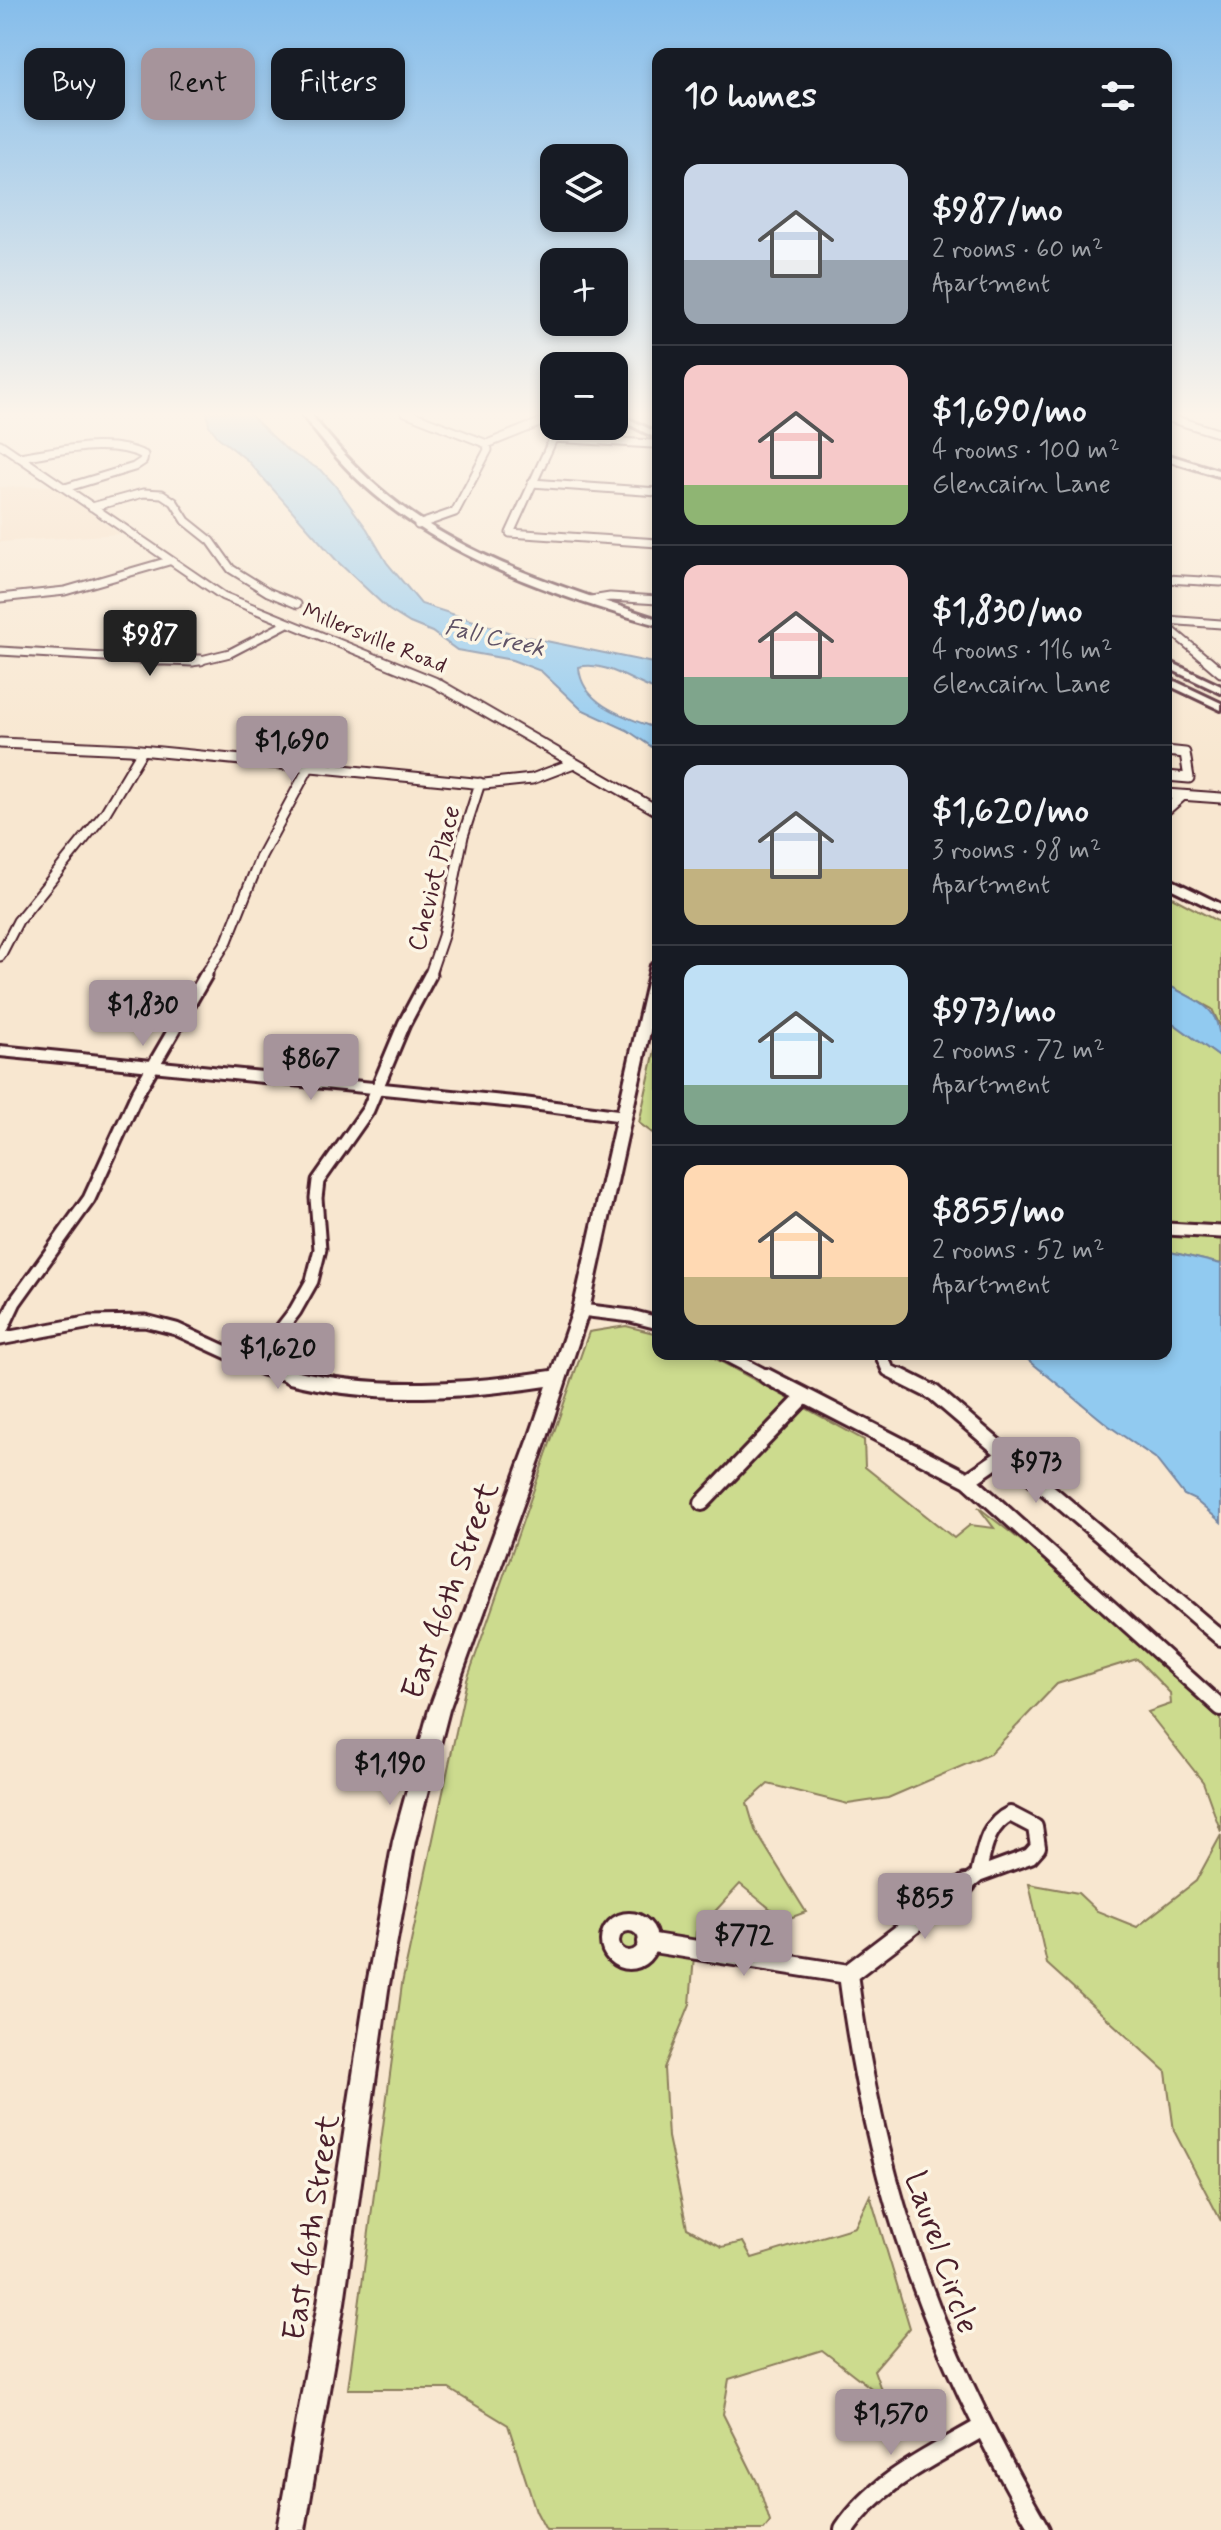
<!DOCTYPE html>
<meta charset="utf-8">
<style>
body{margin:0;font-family:Mynerve,sans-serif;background:#242831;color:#f1f3f6;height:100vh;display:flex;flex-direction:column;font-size:30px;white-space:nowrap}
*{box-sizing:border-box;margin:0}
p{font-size:26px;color:#9ea1a6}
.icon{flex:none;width:44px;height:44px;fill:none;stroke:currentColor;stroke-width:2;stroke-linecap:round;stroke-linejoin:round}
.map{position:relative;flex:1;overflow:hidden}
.panel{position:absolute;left:652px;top:48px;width:520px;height:1312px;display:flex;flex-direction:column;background:#171b24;border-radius:16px;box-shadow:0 4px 12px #0003}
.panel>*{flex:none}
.banner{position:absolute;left:24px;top:48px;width:508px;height:72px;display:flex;gap:16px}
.controls{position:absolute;left:540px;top:144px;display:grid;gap:16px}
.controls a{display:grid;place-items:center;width:88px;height:88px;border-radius:16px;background:#171b24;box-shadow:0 4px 12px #0003;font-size:40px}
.price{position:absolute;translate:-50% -68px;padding:0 18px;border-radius:8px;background:#a6949b;color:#111;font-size:26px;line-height:52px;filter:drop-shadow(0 2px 4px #0008)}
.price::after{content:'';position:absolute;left:50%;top:48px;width:24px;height:18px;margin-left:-12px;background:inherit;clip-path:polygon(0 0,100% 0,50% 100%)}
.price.active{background:#222;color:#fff}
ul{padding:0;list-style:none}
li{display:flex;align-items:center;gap:24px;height:200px;padding:0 32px}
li+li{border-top:2px solid #363941}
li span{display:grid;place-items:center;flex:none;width:224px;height:160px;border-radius:16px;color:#555}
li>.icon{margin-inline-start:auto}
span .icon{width:96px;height:96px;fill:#fffc;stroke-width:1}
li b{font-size:34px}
h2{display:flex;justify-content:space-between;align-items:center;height:96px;padding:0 32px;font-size:34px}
.tag{padding:0 28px;border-radius:16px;background:#171b24;box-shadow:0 4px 12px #0003;font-size:28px;line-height:72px}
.tag.active{background:#a6949b;color:#111}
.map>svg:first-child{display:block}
.built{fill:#f6ddc1}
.green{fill:#ccdb8e;stroke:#8b7d5c;stroke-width:2}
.water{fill:#91caf0;stroke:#7586a1;stroke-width:2}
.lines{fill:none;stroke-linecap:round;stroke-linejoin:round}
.minor-far4-casing{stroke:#4a1f2b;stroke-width:11}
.minor-far3-casing{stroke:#4a1f2b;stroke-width:13}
.minor-far2-casing{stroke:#4a1f2b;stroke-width:17}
.minor-far1-casing{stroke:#4a1f2b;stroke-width:20}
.minor-casing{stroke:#4a1f2b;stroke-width:24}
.major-casing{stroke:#4a1f2b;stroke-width:6}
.minor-far4{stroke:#fcf5e5;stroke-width:7}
.minor-far3{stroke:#fcf5e5;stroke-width:9}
.minor-far2{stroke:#fcf5e5;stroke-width:11}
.minor-far1{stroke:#fcf5e5;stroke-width:14}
.minor{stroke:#fcf5e5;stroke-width:18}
.major{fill:#fcf5e5;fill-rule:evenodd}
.labels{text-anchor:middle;stroke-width:7;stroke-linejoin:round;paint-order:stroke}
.far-street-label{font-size:22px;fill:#4a1f2b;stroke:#fcf5e5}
.far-water-label{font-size:24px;font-style:italic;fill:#5f5266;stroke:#fcf5e5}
.street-label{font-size:26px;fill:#4a1f2b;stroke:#fcf5e5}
.near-street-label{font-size:32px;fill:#4a1f2b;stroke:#fcf5e5}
</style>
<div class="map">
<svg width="1221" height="2530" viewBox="0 0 1221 2530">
<rect width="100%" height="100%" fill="#f8e7d0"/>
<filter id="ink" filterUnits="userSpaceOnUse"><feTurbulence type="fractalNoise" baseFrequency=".0125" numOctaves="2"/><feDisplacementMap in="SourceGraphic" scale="16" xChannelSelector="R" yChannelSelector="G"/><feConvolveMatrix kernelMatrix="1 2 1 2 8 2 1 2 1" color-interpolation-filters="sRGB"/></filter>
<g filter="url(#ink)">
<path class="built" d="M52,486L120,534L0,542V487Z"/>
<path class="green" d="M1166,894L1221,923V1028L1212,1009L1166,984Z
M1166,1018L1221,1058V1264L1166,1251Z
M658,1036V1137L639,1123Z
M626,1326L658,1334V1354H707L864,1440L865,1467L954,1538L970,1525L994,1528L978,1507L1028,1546L1221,1718V1832L1203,1782L1148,1712L1171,1704L1170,1693L1137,1659L1057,1684L990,1754L888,1798L848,1804L768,1784L747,1803L755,1830L806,1912L784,1920L740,1884L696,1932L690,2004L664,2068L668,2137L687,2228L722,2247L743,2242L752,2258L855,2227L870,2195L910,2328L874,2370L884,2398L822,2350L729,2379L723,2414L758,2484L770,2522L764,2530H546L536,2511L508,2425L449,2389H348L402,1984L467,1680L589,1332Z
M1221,1835V2221L1174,2131L1166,2072L1047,1964L1029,1884L1078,1893L1097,1911L1137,1927L1196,1881Z"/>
<path class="water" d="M207,412H247L288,451L322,471L334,484L367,529L387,563L421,604L517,635L658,664V691C633,683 605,660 579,667C581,705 628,718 658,729V751L627,730L581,709L541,671L512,660L457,650L432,632L410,623L389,610L338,562L247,460L218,437L209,425Z
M1166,984C1209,1008 1221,1006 1221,1058L1166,1018Z
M1166,1251L1221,1264V1522L1195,1500L1184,1495L1155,1458L1109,1426L1021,1354H1166Z"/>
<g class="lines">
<defs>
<path id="minor-far4" d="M405,412L487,444
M1166,417L1221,434
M559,426L510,533L658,543
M553,438L652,444
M0,444L223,596L385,662
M487,444L544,421L548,412
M18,457C57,452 107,437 144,455L143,461L134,467L65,488
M532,483L658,492
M92,507L143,493L162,494L174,502L186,521L211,541L231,569L268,592L297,604
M418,525L455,512L488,450L487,444
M1166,579L1221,582
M0,598L65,591L169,561
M591,600L610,597L658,600
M1166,620L1221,624
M1166,626L1209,662
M0,651L192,662
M193,662L230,653L286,624"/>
<path id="minor-far3" d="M157,660H201
M380,660L434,682L658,811
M1207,660L1221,672
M0,743L130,749L484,784L532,779L574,763
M1166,751L1185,753L1189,778L1166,776
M1166,794L1221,798
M1166,810L1182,796
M0,956L18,921L105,813L142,751
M204,977L227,941L261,856L308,769
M429,977L443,936L463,836L480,783"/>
<path id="minor-far2" d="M1166,1229L1221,1232
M581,1310L631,1316L658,1323
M0,1334L15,1302L89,1199L138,1092L206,975
M0,1339L91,1322L145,1321L176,1329L263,1369L297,1378
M724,1354L770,1378
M881,1354L888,1370L904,1378
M253,1365L295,1311L312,1281L320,1249L316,1198L318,1181L368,1110L404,1024L430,975
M554,1378L559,1377"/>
<path id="minor-far1" d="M290,1376C376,1398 471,1391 559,1377
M766,1376L968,1480L1221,1708
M900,1376L934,1393L1221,1638
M968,1480L1006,1454
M702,1503L805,1396
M1010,1814L1035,1827L1038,1847L1030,1856L978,1875C984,1852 986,1825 1010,1814Z
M964,1886L978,1875"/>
<path id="minor" d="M610 1941a19 19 0 1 1 38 0a19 19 0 1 1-38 0Z
M647,1942L848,1974
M848,1974C875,2186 932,2346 1040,2530
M848,1974L966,1884
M844,2530C878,2480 931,2457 981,2428"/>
<path id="major" d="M300,412H309C331,440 353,466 380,489C458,557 562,587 658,619V625C560,598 453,561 374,494C346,471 323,442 300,412Z
M614,412L658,433V439L614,417Z
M1166,454L1221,471V477L1166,460Z
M1166,660L1221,686V693L1166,667Z
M1166,677L1221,703V710L1166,684Z
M1166,877L1221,904V913L1166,886Z
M658,961V995L589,1310L546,1441L449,1710L415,1841L388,1990L344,2303L305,2530H277L318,2303L366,1990L393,1841L429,1710L528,1441L573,1310L616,1120L524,1108L0,1056V1046L524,1098L618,1110L651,965Z"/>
</defs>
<use href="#minor-far4" class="minor-far4-casing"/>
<use href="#minor-far3" class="minor-far3-casing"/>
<use href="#minor-far2" class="minor-far2-casing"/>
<use href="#minor-far1" class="minor-far1-casing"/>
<use href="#minor" class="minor-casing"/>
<use href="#major" class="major-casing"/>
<use href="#minor-far4" class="minor-far4"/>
<use href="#minor-far3" class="minor-far3"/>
<use href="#minor-far2" class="minor-far2"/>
<use href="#minor-far1" class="minor-far1"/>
<use href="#minor" class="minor"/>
<use href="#major" class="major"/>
</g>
</g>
<linearGradient id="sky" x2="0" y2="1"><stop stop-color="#85bdeb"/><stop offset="0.54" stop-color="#fcf4ea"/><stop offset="1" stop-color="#fcf4ea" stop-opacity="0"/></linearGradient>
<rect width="1221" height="767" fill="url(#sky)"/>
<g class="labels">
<g class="far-street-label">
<text transform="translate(375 637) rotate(22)" y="8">Millersville Road</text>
</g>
<g class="far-water-label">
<text transform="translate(495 637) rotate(13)" y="8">Fall Creek</text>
</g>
<g class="street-label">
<text transform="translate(433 878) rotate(-76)" y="9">Cheviot Place</text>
</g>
<g class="near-street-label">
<text transform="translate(449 1590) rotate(-70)" y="11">East 46th Street</text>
<text transform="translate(310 2227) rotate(-81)" y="11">East 46th Street</text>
<text transform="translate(943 2252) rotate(71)" y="11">Laurel Circle</text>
</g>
</g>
</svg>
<div class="controls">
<a><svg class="icon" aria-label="layers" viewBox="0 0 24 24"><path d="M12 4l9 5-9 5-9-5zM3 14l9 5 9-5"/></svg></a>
<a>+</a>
<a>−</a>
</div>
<b class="price active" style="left:150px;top:678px">$987</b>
<b class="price" style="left:292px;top:784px">$1,690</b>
<b class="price" style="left:143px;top:1048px">$1,830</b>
<b class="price" style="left:311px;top:1102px">$867</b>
<b class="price" style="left:278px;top:1391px">$1,620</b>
<b class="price" style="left:1036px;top:1505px">$973</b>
<b class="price" style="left:390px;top:1807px">$1,190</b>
<b class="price" style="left:925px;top:1941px">$855</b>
<b class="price" style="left:744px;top:1978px">$772</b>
<b class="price" style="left:891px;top:2457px">$1,570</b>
<div class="banner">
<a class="tag">Buy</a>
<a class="tag active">Rent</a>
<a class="tag">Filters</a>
</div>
<section class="panel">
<h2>10 homes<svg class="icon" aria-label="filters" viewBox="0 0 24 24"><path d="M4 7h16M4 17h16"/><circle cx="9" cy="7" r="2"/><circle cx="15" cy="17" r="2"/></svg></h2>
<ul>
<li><span style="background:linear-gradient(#c9d6e8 60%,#9aa5b1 0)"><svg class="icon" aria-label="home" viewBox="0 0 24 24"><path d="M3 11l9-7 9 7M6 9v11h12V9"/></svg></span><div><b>$987/mo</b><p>2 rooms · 60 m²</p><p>Apartment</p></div></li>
<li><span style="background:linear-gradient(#f6c9c9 75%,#8fb573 0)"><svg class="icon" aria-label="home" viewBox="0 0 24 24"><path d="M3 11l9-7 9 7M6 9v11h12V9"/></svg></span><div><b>$1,690/mo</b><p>4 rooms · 100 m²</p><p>Glencairn Lane</p></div></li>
<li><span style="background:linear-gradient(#f6c9c9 70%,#7fa58c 0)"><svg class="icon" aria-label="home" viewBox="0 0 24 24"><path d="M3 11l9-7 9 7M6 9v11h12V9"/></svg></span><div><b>$1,830/mo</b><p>4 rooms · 116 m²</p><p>Glencairn Lane</p></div></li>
<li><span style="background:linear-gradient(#c9d6e8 65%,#c2b280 0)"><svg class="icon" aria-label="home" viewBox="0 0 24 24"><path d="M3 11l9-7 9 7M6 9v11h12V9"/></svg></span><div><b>$1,620/mo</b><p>3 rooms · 98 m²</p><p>Apartment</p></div></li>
<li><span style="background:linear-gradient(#bfe0f5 75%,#7fa58c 0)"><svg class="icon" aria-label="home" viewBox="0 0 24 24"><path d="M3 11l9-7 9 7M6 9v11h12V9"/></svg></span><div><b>$973/mo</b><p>2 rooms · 72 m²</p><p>Apartment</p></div></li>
<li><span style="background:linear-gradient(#ffd9b3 70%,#c2b280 0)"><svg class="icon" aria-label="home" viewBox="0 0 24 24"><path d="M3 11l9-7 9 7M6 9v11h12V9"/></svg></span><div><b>$855/mo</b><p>2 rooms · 52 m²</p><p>Apartment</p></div></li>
</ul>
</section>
</div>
